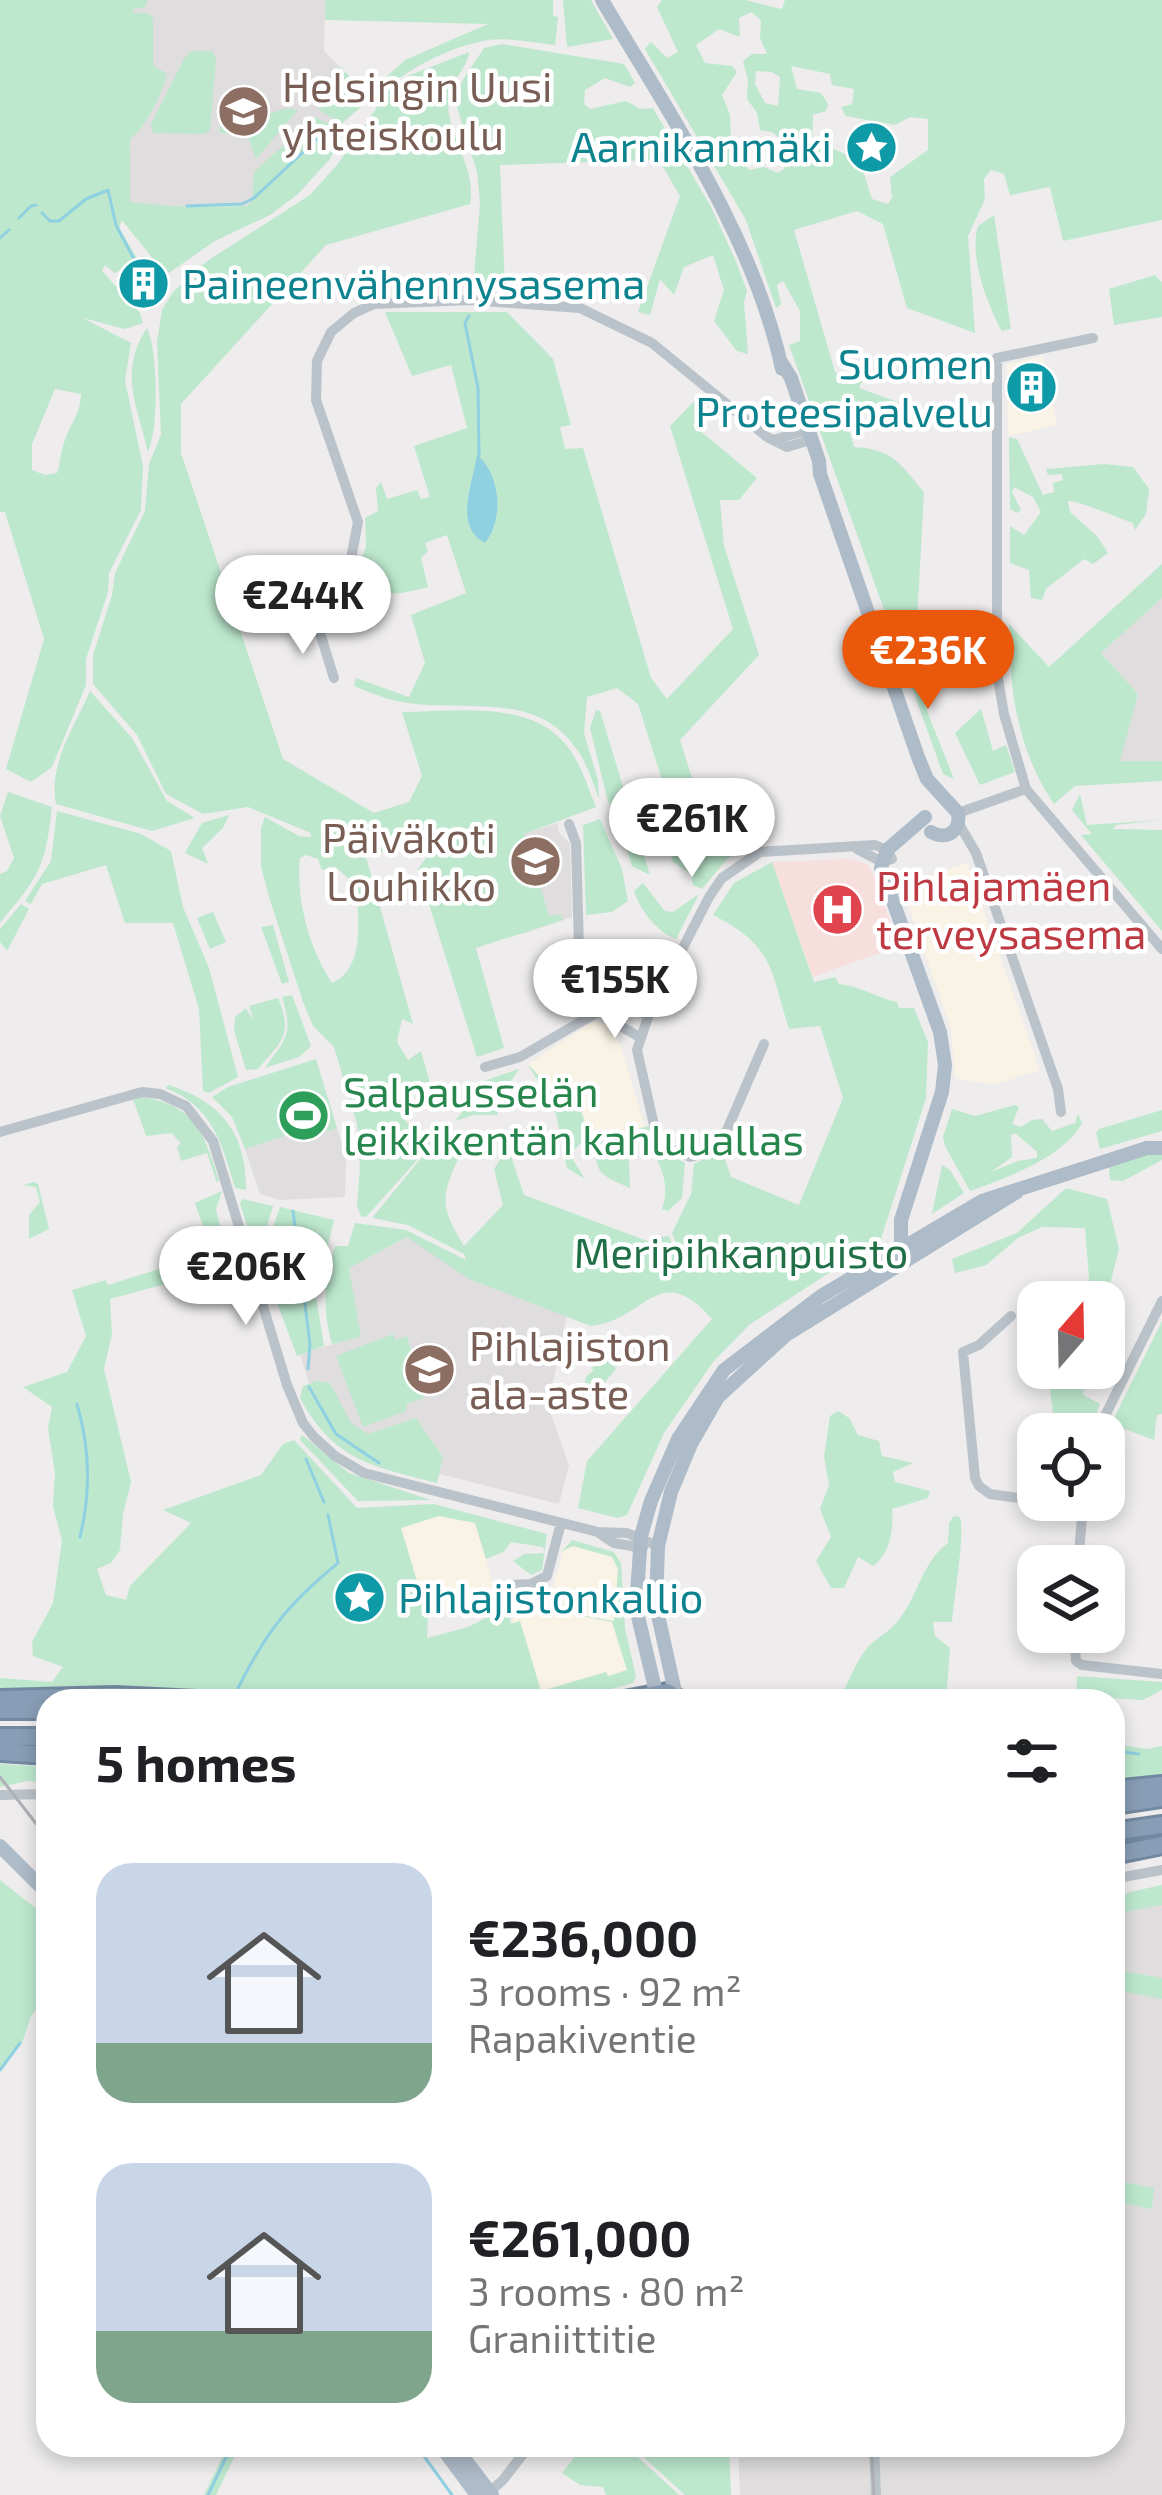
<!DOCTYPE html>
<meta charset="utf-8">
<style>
body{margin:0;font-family:"Exo 2",sans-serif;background:#f6f6f6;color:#202124;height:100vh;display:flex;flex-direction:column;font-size:45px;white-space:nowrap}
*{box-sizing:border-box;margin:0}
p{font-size:39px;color:#757577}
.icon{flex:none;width:66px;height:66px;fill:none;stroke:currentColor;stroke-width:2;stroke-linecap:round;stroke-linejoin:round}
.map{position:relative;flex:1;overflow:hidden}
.drawer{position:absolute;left:36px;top:1689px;width:1089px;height:768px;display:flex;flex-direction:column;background:#fff;border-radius:36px;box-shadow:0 6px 18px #0003}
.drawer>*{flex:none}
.needle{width:78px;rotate:20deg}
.buttons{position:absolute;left:1017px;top:1281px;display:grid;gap:24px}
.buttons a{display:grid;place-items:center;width:108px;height:108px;border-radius:24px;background:#fff;box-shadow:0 6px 18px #0003;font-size:60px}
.price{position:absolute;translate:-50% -102px;padding:0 27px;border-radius:42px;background:#fff;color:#222;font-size:39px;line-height:78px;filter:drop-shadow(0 3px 6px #0008)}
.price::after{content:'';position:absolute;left:50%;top:72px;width:36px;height:27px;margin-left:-18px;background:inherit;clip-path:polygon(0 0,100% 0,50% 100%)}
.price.selected{background:#ea580c;color:#fff}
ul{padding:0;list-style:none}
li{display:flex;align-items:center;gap:36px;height:300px;padding:0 60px}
li span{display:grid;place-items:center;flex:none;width:336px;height:240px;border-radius:36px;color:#555}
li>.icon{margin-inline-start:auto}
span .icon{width:144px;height:144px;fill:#fffc;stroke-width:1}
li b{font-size:51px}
h2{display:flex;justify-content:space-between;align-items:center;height:144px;padding:0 60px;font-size:51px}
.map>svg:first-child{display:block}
.commercial{fill:#f9f3e5}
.education{fill:#dfdddd}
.medical{fill:#f7dfdd}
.green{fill:#bde8ce;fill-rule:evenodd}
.water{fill:#8fd0e1}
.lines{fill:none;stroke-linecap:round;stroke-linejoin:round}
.stream{stroke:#8fd0e1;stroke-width:3}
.highway-casing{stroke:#7389a1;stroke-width:22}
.minor{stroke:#bbc3ca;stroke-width:10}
.major{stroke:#aebbc8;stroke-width:14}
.highway{stroke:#889eb6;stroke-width:16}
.tram{stroke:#aeb1b5;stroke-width:3}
.labels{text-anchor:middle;stroke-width:9;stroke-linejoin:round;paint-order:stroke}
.education-label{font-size:42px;fill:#785e54;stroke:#fff;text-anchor:start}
.culture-label{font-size:42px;fill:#0d838f;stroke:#fff;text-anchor:end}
.health-label{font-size:42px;fill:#be3a42;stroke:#fff;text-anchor:start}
.leisure-label{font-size:42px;fill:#27864d;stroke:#fff;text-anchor:start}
.park-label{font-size:42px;fill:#206f47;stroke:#fff}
</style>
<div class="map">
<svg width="1162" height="2495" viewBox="0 0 1162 2495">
<rect width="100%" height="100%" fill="#eeecec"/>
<path class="commercial" d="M1043,356L1057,425L1008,436L1007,364Z
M967,863L1040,1070L995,1085L955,1078L951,1029L905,896L914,881Z
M594,1021L608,1025L621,1047L645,1127L591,1141L573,1087L551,1089L528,1064Z
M439,1516L475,1523L497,1597L428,1618L401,1527Z
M569,1542L615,1553L620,1558L622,1624L631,1677L536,1696L510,1611L552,1590L564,1548Z"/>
<path class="education" d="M133,0H325L324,51L371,98L247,206L186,207L129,202Z
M1162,598V761H1119L1138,694L1101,653Z
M558,823L559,833L570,843L572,917L522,934L494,843Z
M322,1123L325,1132L337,1128L346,1156L345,1197L279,1200L260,1194L245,1149Z
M408,1237L469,1279L567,1316L548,1406L569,1465L559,1504L388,1461L313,1395L300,1354L361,1336L348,1268Z
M1162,1885V2495H740L738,2445H1113V1896Z"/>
<path class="medical" d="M851,859L868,865L873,874L899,946L813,977L772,862Z"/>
<path class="green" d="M0,0H148L145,7L133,9V13H147L153,18V65L167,74C161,96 147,126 130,139V202L186,207L247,206L252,201L254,172L315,117L336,128L343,138L329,160L298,194L270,215L215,241L166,275L122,220L119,228L138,260L115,273L105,265L102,271L140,313L143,323L125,329L83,318L131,343L125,381L143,466L141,510L109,573L108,592L86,659V685L52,767L31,782L6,769L44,639L5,512H0ZM55,389L81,394C81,414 69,425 64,443C60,453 61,462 57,473L45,475L32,470V444Z
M325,0H553V16L558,17L555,45C534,43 509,37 488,40C430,50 384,87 341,124L318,109L331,93L339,66L368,94L405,60L488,24L325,20Z
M563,0H591L613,39L567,47Z
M662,0H745L782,9L785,0H1162V220L1063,241L1050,187L1010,195L1004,174L991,170L984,179L985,199L968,236L975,333L907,308L883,224L857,211L794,230L835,372L862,381L859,388L920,410L911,426L891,413L880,421L875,420L873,404L843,408L854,447C893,449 900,464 924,492L917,621L937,679L927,711L954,779L943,774L789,345L800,341V311L783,281L777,285L781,304L776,308L746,220L645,49L651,42L667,58L678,52L657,7ZM752,12L761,21L760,38L767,54H752L743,61L748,80L747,99L757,113L760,130L772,132L792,149L784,158V169L778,173L764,167L749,170L731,143L730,115L722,95L737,72L732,66L705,63L696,45L719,29L740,37L739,18ZM791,66L830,74L832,85L854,89L852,104L841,107L846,116L895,125L910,117L928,119V150L890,177L892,197L888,204L872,199L864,174L850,156L812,140L813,115L826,111L828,104L821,93L797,89ZM756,71L772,72L780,77L778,106L765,103L755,84Z
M502,44L624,64L635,83L630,87L605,78L585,90L584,104L590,109L626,101L640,109L653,108L711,207L735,259L747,291L744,302L748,354L737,351L714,321L724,290L713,255L684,267L674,295L660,279L650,315L638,312L680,196L659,160L500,165L505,289L474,290L475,283L480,282L479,277H474L480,203L477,172L453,95L484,48Z
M192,51H212L216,58L210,130L204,134L153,133L151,124L185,57Z
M469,52C468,68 449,82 448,102C448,137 477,168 470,204L326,245L181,404V453L283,759L374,813L409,802L422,776L402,712C460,712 539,697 574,756C583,771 589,790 596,807L524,834L549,916L561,914L563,920L476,948L504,1048L477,1057L418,869L426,858L420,840L366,857L413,1024L402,1019L397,1042L408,1060L421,1051L430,1083C414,1079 396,1089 395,1107L416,1134L432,1137L428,1148L366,1217L361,1216L357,1206L360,1168L357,1124L334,1047L313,1026L303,1002L269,897L261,866V828L265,817L299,836L311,837V833L248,807L203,814L166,794L137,735L93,684V655L112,595L115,573L145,511L149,464L161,435L157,342L162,310L173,292L207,261L310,195L337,165L389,90L405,77ZM306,855L318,859L322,870L335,867L354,883L357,891C358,922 365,968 332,983C309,948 296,900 300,858Z
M288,108L298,110L256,159L249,139L219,132L222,119L260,116Z
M994,215L1011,329L1002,331C987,304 969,257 978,226Z
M146,265L165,291L150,310L120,280L128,279L143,297L157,286L143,267Z
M1155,275L1162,282V317L1114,325L1109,289Z
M385,312H507L553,359L571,425L560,427L565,449L583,448L651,678L667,699L733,629L670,426L699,396L709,405L693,425L757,478L739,500H720L724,546L759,655L680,740L707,825L755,844L727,859L702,889L693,885L691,874L673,862L662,825L675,821L638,704L617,688L587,697L584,733L598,780L599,799C592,781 587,762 575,747C535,691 465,712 408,703C388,700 371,693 354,686L356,678L409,697L425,663L411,615L466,593L447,535L425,543L428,551L421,558L428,587C398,595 378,599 351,581L366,548L365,518L378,511L376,488L381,482L387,499L417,490L421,499L430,497L414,446L467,428L451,365L412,376Z
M147,328C158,352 159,427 148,452C137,404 118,373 147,328Z
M1009,437L1017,439L1043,495L1054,492L1053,483L1063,480L1062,474L1048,475L1046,469L1104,464L1133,467L1149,489L1146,514L1135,530L1133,523C1121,519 1077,500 1068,501L1070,512L1097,536L1108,553L1093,564L1084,559L1046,589L1042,600L1031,598L1029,570L1010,563V526L1024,535L1041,512L1033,497L1014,487L1012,492L1021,510L1017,513L1010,509Z
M1162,564V598L1101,653L1138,694L1120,761H1162V781L1075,786L1054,804C1017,750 1009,688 1009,624L1049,667Z
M90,691L132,738L167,801L195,818L152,831L56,804C48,764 75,726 90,691Z
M981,709L993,751L1006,745L1015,772L980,785L955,733Z
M596,710L600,711L650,875L632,866L621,830L612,818L613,806L608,802L590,728Z
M8,792L52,807C45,869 39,876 0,923V874L7,871L14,858L0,816Z
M1080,794L1087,825L1162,820L1116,825L1113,829L1162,830V931L1081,835L1092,834L1072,810Z
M57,811L141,834L171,851L183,907L209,968L238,1077L209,1093L203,1091L199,1009L173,923H125L106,865L42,884L31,904L25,901L51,861Z
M229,815L223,828L202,848L208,864L185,853L202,823Z
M600,819L622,869L628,901L612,912L586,915L583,825Z
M772,862L814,982L835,977L839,984C861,986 876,998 897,1002L899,1008H914L928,1042L926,1098L881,1239L749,1325L713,1362L664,1433L627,1515L618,1518L578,1508L587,1461L712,1319C658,1258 646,1321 591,1326L469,1279L407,1237L349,1268L361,1337L332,1344C322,1309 324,1281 335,1246H348L355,1223L406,1230L466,1260L464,1254L408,1225L372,1218L436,1140L458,1159C440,1199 441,1208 464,1246L503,1205L494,1169L508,1147L524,1195L653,1243L656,1238L669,1236L673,1246L677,1245L672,1233L691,1194L694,1164L722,1150L731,1177L799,1205L843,1098L820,1026L789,1029C770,968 774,946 713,915L734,883Z
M643,883L665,911L673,912L699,894L676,939C657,932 640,910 634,891Z
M21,904L29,909L7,951L0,942V929Z
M213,912L226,942L210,949L197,918Z
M273,925L289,982L282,984L261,927Z
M292,995L311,1046L299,1057L265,1068C285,1039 294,1036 282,997Z
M278,998C294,1035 281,1042 258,1069L246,1070L234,1030L235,1017L246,1008L254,1021L249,1006Z
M316,1059L337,1128L325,1132L321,1124L245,1149L232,1117L212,1097L228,1087Z
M528,1064L551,1089L573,1086L591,1141L628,1131L630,1188C592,1171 603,1176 590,1141L580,1144L570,1155L585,1179L567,1168L556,1114Z
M519,1069L511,1081L492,1087L498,1115H473L455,1121L463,1111L475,1084Z
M169,1085C223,1103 246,1133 246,1190L235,1188C222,1143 212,1105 165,1088Z
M140,1097C195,1104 204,1133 219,1180L217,1183L207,1153L181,1161L177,1147L181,1143L171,1133L146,1136L133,1099Z
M1015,1105L1019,1107L1012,1124L1021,1127L1032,1120L1042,1119L1052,1131L1075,1123L1078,1114L1082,1123C1063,1158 1006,1178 970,1191L945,1146L943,1137L952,1109L975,1116ZM1015,1133L1037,1152V1158L1018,1161L991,1172L1012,1157L1011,1135Z
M1162,1110V1131L1100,1149L1096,1133L1099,1129Z
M649,1126L660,1149L685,1163L682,1198L668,1211L662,1209C673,1177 654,1156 640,1128Z
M1148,1153H1162V1160L1123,1181L1110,1180L1109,1167Z
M942,1165L950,1170L964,1193L932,1214Z
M34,1182L38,1184L49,1229L29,1239V1215L40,1202L36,1187L23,1185Z
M1066,1188L1107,1199L1119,1249L1104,1308V1302H1091L1085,1228L1042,1227L1018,1238L986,1265L955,1273L952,1259L1017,1233Z
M222,1191L216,1209L223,1240L210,1246L195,1203Z
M242,1199L273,1206L257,1259L240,1203Z
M280,1207L334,1220L316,1296L324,1346L297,1356L261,1261Z
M175,1264L180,1280L110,1299L112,1334L104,1369L131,1482L123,1514L120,1550L111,1563L97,1569L106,1595L126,1600L130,1586L191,1523L163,1510L261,1475L283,1444L294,1440L357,1508L434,1504L547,1534L542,1570L531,1575L513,1561L524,1554L545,1553L543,1547L511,1542L503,1552L486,1559L475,1523L439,1516L401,1528L428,1618L427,1638L468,1627L507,1607L511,1624L520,1621L541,1691L606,1672L608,1676L627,1670L612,1622L567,1613L552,1590L569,1613L614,1621L618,1569L612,1557L573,1546L562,1551L572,1540L614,1552L621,1563L625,1629L636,1676L633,1683L569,1701H305C206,1684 100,1687 0,1692V1678L52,1682L63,1667L33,1656L32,1642L53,1603L62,1541L53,1506L55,1473L48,1428L52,1407L23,1387L67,1372L86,1336L72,1290L106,1280L108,1285Z
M1162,1321V1414L1157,1415L1154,1440L1111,1424Z
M393,1334L396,1340L407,1336L424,1398L407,1404L406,1411L363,1427L336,1356Z
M634,1344H637L617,1367L613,1365L616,1369L579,1412L586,1377L594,1370L591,1368L620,1352L628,1353Z
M1047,1368H1087L1083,1395L1100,1404L1088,1434H1056Z
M317,1381L330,1383L351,1423L368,1434L416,1418L443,1457L437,1483C372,1466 334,1461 300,1398L303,1386Z
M838,1411L849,1418L858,1435L879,1441L882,1456L913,1463L893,1472L895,1482L930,1491L928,1498L892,1509C894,1529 890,1554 873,1566L858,1557L844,1588H831L816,1561L831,1537L820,1509L829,1485L824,1456L830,1416Z
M302,1435L349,1473L431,1500L358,1501L300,1440Z
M954,1516L960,1517C965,1537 954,1596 952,1622H933L935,1636L950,1648L946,1701H817L816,1697L845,1688C852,1674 858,1658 869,1646C878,1637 890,1631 898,1621C918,1596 922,1562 948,1543L949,1523Z
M1077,1676L1162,1682V1690L1143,1700L1076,1696Z
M1113,1744L1147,1749L1162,1746V1779L1113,1785Z
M0,1764L48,1767V1783L27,1781L0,1787Z
M0,1880L48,1918V1995L31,2016L22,2043L0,2072Z
M1162,1885V1905L1113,1914V1896Z
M1113,1969L1162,1978V1999L1114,1990L1113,1994Z
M1113,2180L1154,2188L1152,2209L1113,2201Z
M228,2445H240L216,2495H204Z
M584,2445H625L679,2495H606L603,2487L580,2485L562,2473Z
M630,2445H729L731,2495H685Z"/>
<path class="water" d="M477,455C501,475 504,519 485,543C453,526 473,484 477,455Z"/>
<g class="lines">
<path class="stream" d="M187,206L242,204L254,198L329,128
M42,213L50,221H59L86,199L108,190L116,225L134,259
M19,218L31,206L36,205
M0,238L9,230
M469,316L465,323L478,388L479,456
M293,1211L310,1344L308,1369
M309,1387L336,1434L379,1463
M77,1404C90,1448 91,1492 80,1537
M306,1459L324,1502
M238,1688C267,1631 288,1604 338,1563L328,1515
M1113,1751L1139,1754
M0,2070L20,2043
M416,2445L452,2495
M208,2495L232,2445"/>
<defs>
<path id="highway" d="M0,1699L115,1696L217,1701
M619,1701L667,1692L677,1698
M0,1710H48
M0,1737H48
M0,1752L48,1755
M1113,1790L1162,1785
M1113,1805L1162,1798
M1113,1832L1162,1825
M1113,1855L1162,1845"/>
</defs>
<use href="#highway" class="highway-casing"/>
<path class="minor" d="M334,678L316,620L350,564L358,522L316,400L317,361L331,332L354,313L374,304L470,300L580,308L652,343L767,437L787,447L804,442L810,434L801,432L773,440
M1026,789L1004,714L997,673V358L1093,338
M1026,789L1162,949
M958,813L1026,789
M569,824L576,843L579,948L619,1025L639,1037
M959,824L976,853L1058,1089L1061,1112
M764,1044L727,1130L711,1152L690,1157L667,1147L656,1134L637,1050L649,1014L709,897L722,878L760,852L875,845L887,850L892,859L882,862L857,849
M485,1067L520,1057L608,1006L649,1014
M0,1132L142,1092L160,1094L186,1106L213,1141L287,1385L303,1423L314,1437L335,1456L364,1473L598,1532L627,1533L658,1546
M1011,1316L979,1345L963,1352L975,1478L979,1486L990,1494L1082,1507
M1096,1434L1162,1301
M599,1533L614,1543L643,1548
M1078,1566L1083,1504
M512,1585L531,1584L547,1576L561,1523
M1074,1632L1076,1661L1082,1665L1162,1674
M0,1795L48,1794
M1113,1879L1162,1870
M874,2445L876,2495
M486,2495L503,2480L530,2445"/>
<path class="major" d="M602,0C669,114 754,237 782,369
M781,362L791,378L819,461L820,474L918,757L927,779L958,813C961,831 947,841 931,832
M901,1248V1220L942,1092L945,1065L940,1032L881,868L887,850L925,817
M658,1701L636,1608L641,1536L651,1501L678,1439L724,1370L821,1296L982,1201L1147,1148H1162
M677,1701L656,1606L658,1546L671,1492L691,1444L718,1397L786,1335L1017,1192
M0,1846L48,1894
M440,2445L477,2495
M454,2445L492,2495"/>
<use href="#highway" class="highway"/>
<path class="tram" d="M0,1777L48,1839
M871,2445L874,2495"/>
</g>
<defs>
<symbol id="school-disc" viewBox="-11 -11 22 22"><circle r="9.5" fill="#8d6e63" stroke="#fff"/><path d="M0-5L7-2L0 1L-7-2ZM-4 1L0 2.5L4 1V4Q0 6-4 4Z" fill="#fff"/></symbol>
<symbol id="sight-disc" viewBox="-11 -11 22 22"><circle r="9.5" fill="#0f9aa8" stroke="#fff"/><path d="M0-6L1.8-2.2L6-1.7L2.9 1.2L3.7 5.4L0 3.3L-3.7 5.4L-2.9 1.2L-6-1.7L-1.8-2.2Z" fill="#fff"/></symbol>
<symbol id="building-disc" viewBox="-11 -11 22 22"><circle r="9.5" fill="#0f9aa8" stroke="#fff"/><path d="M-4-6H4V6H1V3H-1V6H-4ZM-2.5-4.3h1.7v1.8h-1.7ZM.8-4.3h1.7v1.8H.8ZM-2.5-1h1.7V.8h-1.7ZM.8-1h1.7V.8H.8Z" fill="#fff"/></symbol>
<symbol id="hospital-disc" viewBox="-11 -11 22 22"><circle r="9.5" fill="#e0444e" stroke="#fff"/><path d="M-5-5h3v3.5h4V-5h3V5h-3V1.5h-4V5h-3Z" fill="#fff"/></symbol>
<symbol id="stadium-disc" viewBox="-11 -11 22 22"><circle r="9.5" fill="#2e9e5b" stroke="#fff"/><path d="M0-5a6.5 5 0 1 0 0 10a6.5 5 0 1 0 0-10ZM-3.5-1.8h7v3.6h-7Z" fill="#fff"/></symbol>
</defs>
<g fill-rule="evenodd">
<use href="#school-disc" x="214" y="82" width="59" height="59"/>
<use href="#sight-disc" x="842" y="118" width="59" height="59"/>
<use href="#building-disc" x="114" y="254" width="59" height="59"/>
<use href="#building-disc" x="1002" y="358" width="59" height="59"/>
<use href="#school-disc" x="506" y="832" width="59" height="59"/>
<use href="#hospital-disc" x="808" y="880" width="59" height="59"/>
<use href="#stadium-disc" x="274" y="1086" width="59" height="59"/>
<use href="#school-disc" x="400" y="1340" width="59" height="59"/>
<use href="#sight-disc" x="330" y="1568" width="59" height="59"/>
</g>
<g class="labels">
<g class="education-label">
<text x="282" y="102">Helsingin Uusi<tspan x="282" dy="48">yhteiskoulu</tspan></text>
<text x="496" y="853" text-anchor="end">Päiväkoti<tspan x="496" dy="48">Louhikko</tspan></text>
<text x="469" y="1361">Pihlajiston<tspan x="469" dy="48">ala-aste</tspan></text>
</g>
<g class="culture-label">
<text x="832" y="162">Aarnikanmäki</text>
<text x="182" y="299" text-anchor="start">Paineenvähennysasema</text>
<text x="993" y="379">Suomen<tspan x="993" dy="48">Proteesipalvelu</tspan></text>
<text x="398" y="1613" text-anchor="start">Pihlajistonkallio</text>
</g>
<g class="health-label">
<text x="876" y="901">Pihlajamäen<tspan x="876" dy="48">terveysasema</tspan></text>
</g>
<g class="leisure-label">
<text x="343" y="1107">Salpausselän<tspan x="343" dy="48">leikkikentän kahluuallas</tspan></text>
</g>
<g class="park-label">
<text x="741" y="1268">Meripihkanpuisto</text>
</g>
</g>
</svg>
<div class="buttons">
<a><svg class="needle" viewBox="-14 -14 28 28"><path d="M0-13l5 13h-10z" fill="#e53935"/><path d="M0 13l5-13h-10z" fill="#757577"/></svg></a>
<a><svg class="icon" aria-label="locate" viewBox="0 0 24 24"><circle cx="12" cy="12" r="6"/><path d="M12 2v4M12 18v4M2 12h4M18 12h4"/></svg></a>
<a><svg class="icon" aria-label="layers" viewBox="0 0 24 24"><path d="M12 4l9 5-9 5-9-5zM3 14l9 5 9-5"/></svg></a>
</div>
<b class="price" style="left:303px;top:657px">€244K</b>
<b class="price selected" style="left:928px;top:712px">€236K</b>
<b class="price" style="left:692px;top:880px">€261K</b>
<b class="price" style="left:615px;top:1041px">€155K</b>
<b class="price" style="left:246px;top:1328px">€206K</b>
<section class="drawer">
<h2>5 homes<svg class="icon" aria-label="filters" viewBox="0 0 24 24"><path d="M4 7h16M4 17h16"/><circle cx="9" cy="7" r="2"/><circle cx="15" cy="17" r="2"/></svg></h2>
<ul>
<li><span style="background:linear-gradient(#c9d6e8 75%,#7fa58c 0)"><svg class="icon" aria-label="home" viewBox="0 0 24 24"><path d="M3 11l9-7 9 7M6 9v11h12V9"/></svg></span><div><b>€236,000</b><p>3 rooms · 92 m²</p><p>Rapakiventie</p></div></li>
<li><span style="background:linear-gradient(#c9d6e8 70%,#7fa58c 0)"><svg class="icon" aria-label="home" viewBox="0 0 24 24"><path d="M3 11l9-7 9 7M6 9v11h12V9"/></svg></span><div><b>€261,000</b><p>3 rooms · 80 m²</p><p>Graniittitie</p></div></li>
</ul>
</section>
</div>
